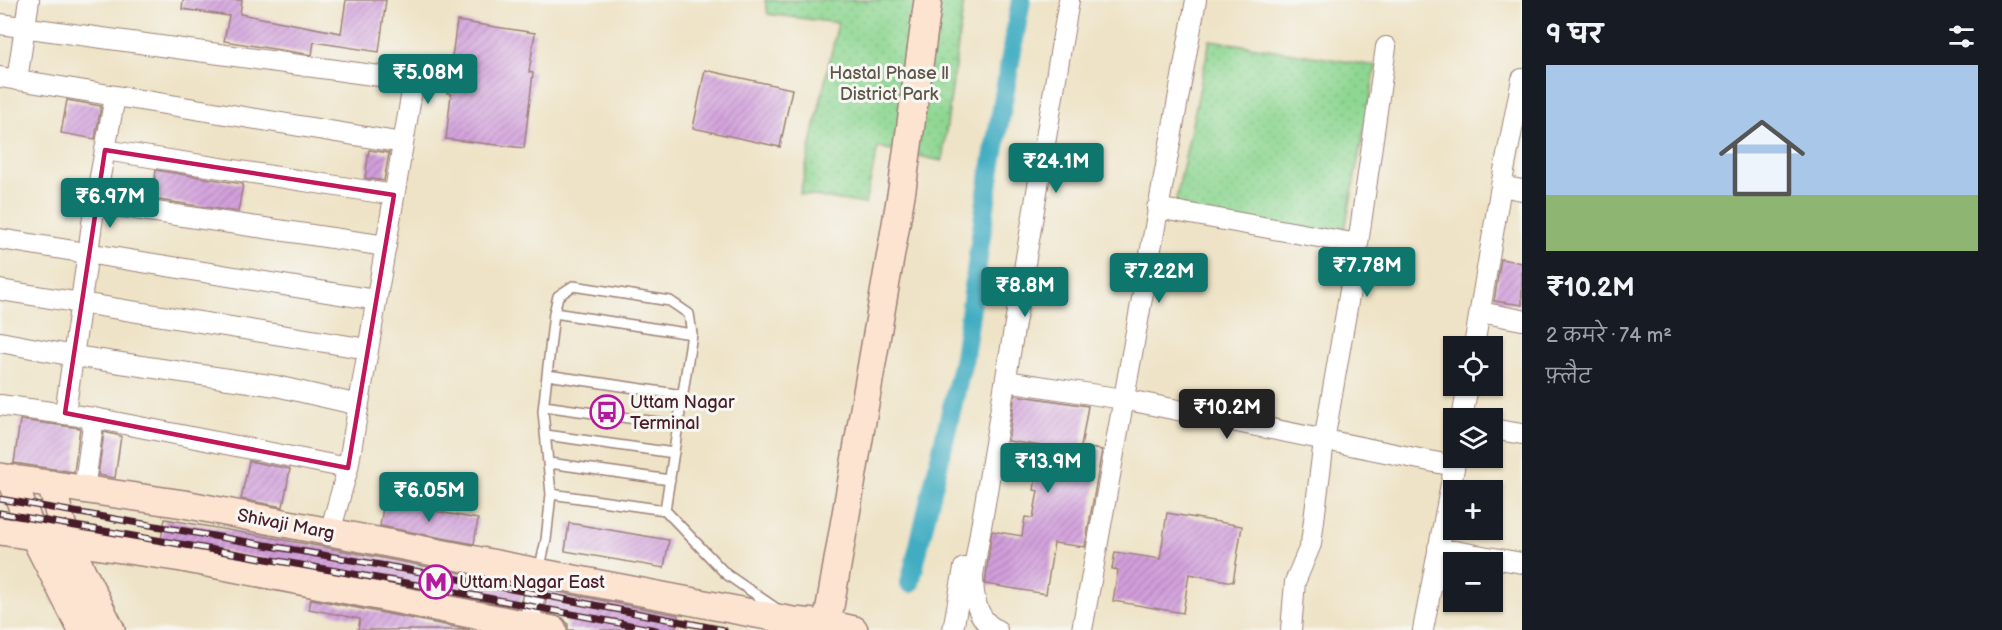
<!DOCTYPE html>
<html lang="hi">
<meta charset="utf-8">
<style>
body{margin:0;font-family:"Balsamiq Sans","Playpen Sans Deva",sans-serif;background:#20242c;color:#f1f3f6;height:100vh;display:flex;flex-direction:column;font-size:22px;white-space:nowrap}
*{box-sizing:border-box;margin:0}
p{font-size:20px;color:#9ea1a6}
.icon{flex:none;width:33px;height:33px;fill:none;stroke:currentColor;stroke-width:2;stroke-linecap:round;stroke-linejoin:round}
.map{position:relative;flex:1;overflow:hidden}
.sheet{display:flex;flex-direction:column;background:#171b24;width:480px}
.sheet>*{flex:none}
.fabs{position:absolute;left:1443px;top:336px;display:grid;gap:12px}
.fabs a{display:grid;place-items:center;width:60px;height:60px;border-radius:0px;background:#171b24;box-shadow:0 2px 4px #0004;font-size:30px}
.price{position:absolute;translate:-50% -51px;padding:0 14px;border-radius:6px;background:#0f766e;color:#fff;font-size:20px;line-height:39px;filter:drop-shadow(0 2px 3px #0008)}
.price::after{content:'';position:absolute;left:50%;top:36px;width:18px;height:14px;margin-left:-9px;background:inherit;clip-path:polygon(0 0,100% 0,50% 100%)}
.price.current{background:#222;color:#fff}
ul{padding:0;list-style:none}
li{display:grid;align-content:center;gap:12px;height:318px;padding:0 24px}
li span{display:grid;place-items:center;height:186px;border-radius:0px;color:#555}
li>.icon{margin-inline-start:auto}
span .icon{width:108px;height:108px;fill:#fffc;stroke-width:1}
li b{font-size:26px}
h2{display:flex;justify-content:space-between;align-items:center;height:72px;padding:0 24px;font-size:26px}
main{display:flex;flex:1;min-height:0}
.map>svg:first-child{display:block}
.green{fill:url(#green-dots);stroke:#6c7b5e;stroke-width:1.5}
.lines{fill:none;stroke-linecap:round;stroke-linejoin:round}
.canal{stroke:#43adc2;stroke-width:20}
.building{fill:url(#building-hatch)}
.lane-casing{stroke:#9c8178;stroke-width:12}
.street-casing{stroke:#9c8178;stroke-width:22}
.secondary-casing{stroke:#9c8178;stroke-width:30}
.lane{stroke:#fff;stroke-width:9}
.street{stroke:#fff;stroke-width:20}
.secondary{stroke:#fde4d1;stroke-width:27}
.rail-casing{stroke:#4a1f2b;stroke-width:7}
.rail{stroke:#f6f6f2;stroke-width:4.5;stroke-dasharray:14;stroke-linecap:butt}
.marked{fill:none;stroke:#c2185b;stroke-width:4.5;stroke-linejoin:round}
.labels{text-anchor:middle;stroke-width:6;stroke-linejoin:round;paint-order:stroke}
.park-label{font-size:18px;fill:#5e564a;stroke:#f6f6f2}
.poi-label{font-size:18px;fill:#4a1f2b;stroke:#f6f6f2;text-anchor:start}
.street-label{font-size:18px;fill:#4a1f2b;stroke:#f6f6f2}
</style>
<main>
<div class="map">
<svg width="1522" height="630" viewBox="0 0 1522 630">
<defs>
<pattern id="green-dots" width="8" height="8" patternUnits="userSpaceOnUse" patternTransform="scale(1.5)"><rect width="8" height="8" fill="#8ed792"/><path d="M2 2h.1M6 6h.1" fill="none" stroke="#7cb87e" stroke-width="1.8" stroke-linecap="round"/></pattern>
<pattern id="building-hatch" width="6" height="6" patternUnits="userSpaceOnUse" patternTransform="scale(1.5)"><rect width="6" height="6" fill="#d29fdc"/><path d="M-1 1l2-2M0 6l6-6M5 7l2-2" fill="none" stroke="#ac81b3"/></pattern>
</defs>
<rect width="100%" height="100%" fill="#f6f6f2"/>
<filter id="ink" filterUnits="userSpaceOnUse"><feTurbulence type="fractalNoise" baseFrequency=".0167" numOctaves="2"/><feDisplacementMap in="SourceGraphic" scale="12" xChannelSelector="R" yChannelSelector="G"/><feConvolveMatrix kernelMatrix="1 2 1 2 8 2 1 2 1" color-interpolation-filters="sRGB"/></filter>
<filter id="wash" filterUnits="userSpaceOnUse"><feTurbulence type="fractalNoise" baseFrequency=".008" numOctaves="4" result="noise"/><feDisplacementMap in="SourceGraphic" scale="24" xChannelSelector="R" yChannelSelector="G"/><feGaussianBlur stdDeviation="1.35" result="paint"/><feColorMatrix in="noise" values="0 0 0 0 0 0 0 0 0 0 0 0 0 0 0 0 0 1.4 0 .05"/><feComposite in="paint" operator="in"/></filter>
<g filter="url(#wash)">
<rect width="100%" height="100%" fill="#eee3c6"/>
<path class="green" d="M765,0H964L942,161L878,147L865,204L800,194L838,23L768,14Z
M1210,40L1376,66L1342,245L1174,209Z"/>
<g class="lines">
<path class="canal" d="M910,583L964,357L988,186L1021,0"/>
</g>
<g id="blocks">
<path class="building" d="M183,0H242L240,14L341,33L346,0H386L379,52L314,42L312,55L224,41L229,16L182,9Z
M457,21L535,33L529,72L533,73L524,148L446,139L451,94L447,93Z
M705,70L792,89L780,147L693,128Z
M67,100L101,106L95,139L61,133Z
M369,150L389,153L384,181L365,178Z
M156,170L243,184L238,212L152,199Z
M1501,259L1522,263V305L1494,301Z
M1015,395L1088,406L1081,447L1102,450L1085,547L1054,543L1046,594L985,584L992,531L1022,536L1025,517L1033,518L1038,491L1034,490L1041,446L1008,441Z
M20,420L80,428L74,472L14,463Z
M104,432L121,436L115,478L98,475Z
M249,461L290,469L283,507L241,499Z
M384,502L478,519L474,544L380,526Z
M1167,513L1242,526L1233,582L1189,574L1183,613L1113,601L1118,570L1112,569L1115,552L1160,559Z
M165,519L318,546L524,585L520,608L161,539Z
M569,523L669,540L664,568L565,551Z
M548,590L678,615L675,630H568V624L563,618L544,612Z
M311,599L470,630H358L360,619L309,609Z"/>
</g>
</g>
<g filter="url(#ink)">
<use href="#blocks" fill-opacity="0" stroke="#9c8178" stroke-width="1.5"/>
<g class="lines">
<defs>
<path id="lane" d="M554,313L692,334
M547,375L683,395
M544,406L678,425
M546,435L674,453
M549,463L670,480
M551,494L665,510L726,574L777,609
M539,571L546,540L551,494L543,411L554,313L558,296L573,286L670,301L689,314L692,334L665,510"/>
<path id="street" d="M0,24L409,80L412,91L348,468L330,532
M0,77L403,143
M17,80L29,0
M105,150L394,195
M1501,186L1522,190
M95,203L386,246
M1157,208L1358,244
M0,239L376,300
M0,290L368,349
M1480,312L1522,320
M0,342L74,356L276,386L359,405
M1474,346L1501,186L1522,79
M1006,381L1123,399L1454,466
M0,405L94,418L348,468
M65,413L95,203L115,97
M1462,418L1468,386
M1492,429L1522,434
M84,490L94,418
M1438,548L1522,563
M528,630L539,572
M953,630L964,568
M997,630C976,620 973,596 973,575L1069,0
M1082,630L1196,0
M1291,630L1295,582L1311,544L1324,441L1358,244L1386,47
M1423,630L1456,458"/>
<path id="secondary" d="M0,477L184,504L793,621L827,624L854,630
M11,478L34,536L82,630
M51,484L66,539L111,630
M0,531L182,558L553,630
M827,624L902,189L928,0"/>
</defs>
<use href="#lane" class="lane-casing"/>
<use href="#street" class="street-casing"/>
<use href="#secondary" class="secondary-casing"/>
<use href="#lane" class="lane"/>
<use href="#street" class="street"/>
<use href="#secondary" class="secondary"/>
<defs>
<path id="rail" d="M0,499L438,575L724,630
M0,513L435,588L656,630"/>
</defs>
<use href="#rail" class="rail-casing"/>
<use href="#rail" class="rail"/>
</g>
</g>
<path class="marked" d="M105,150L394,195L348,468L65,413Z"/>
<defs>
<symbol id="bus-ring" viewBox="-11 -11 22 22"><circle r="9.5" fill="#f6f6f2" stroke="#b5179e" stroke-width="1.5"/><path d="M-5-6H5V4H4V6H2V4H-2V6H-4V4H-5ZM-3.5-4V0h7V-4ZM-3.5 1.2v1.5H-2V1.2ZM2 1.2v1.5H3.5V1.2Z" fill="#b5179e"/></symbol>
<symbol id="metro-ring" viewBox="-11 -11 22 22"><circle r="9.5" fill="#f6f6f2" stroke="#b5179e" stroke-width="1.5"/><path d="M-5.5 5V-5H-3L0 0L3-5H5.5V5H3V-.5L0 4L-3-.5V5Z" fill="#b5179e"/></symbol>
</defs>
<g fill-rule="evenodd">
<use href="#bus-ring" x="588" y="393" width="38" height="38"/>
<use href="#metro-ring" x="417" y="563" width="38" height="38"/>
</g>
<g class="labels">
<g class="park-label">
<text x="889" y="79">Hastal Phase ||<tspan x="889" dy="21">District Park</tspan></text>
</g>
<g class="poi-label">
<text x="630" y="408">Uttam Nagar<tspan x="630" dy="21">Terminal</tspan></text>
<text x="459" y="588">Uttam Nagar East</text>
</g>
<g class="street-label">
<text transform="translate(286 524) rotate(11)" y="6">Shivaji Marg</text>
</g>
</g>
</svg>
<div class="fabs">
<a><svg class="icon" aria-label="locate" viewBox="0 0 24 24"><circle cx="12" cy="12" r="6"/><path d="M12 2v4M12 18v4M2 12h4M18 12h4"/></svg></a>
<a><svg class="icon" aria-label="layers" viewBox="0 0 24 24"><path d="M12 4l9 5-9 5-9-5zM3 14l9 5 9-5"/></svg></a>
<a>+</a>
<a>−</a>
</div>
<b class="price" style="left:428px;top:105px">₹5.08M</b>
<b class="price" style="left:1056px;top:194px">₹24.1M</b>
<b class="price" style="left:110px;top:229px">₹6.97M</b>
<b class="price" style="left:1367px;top:298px">₹7.78M</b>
<b class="price" style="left:1159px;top:304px">₹7.22M</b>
<b class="price" style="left:1025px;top:318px">₹8.8M</b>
<b class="price current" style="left:1227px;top:440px">₹10.2M</b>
<b class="price" style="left:1048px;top:494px">₹13.9M</b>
<b class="price" style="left:429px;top:523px">₹6.05M</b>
</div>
<section class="sheet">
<h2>9 घर<svg class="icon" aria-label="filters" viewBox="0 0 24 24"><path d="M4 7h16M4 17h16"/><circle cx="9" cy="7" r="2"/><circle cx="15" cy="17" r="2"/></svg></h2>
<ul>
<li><span style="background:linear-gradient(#a9c7e8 70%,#8fb573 0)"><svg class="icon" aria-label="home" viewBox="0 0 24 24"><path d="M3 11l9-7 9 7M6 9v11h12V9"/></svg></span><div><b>₹10.2M</b><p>2 कमरे · 74 m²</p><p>फ़्लैट</p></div></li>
</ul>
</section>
</main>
